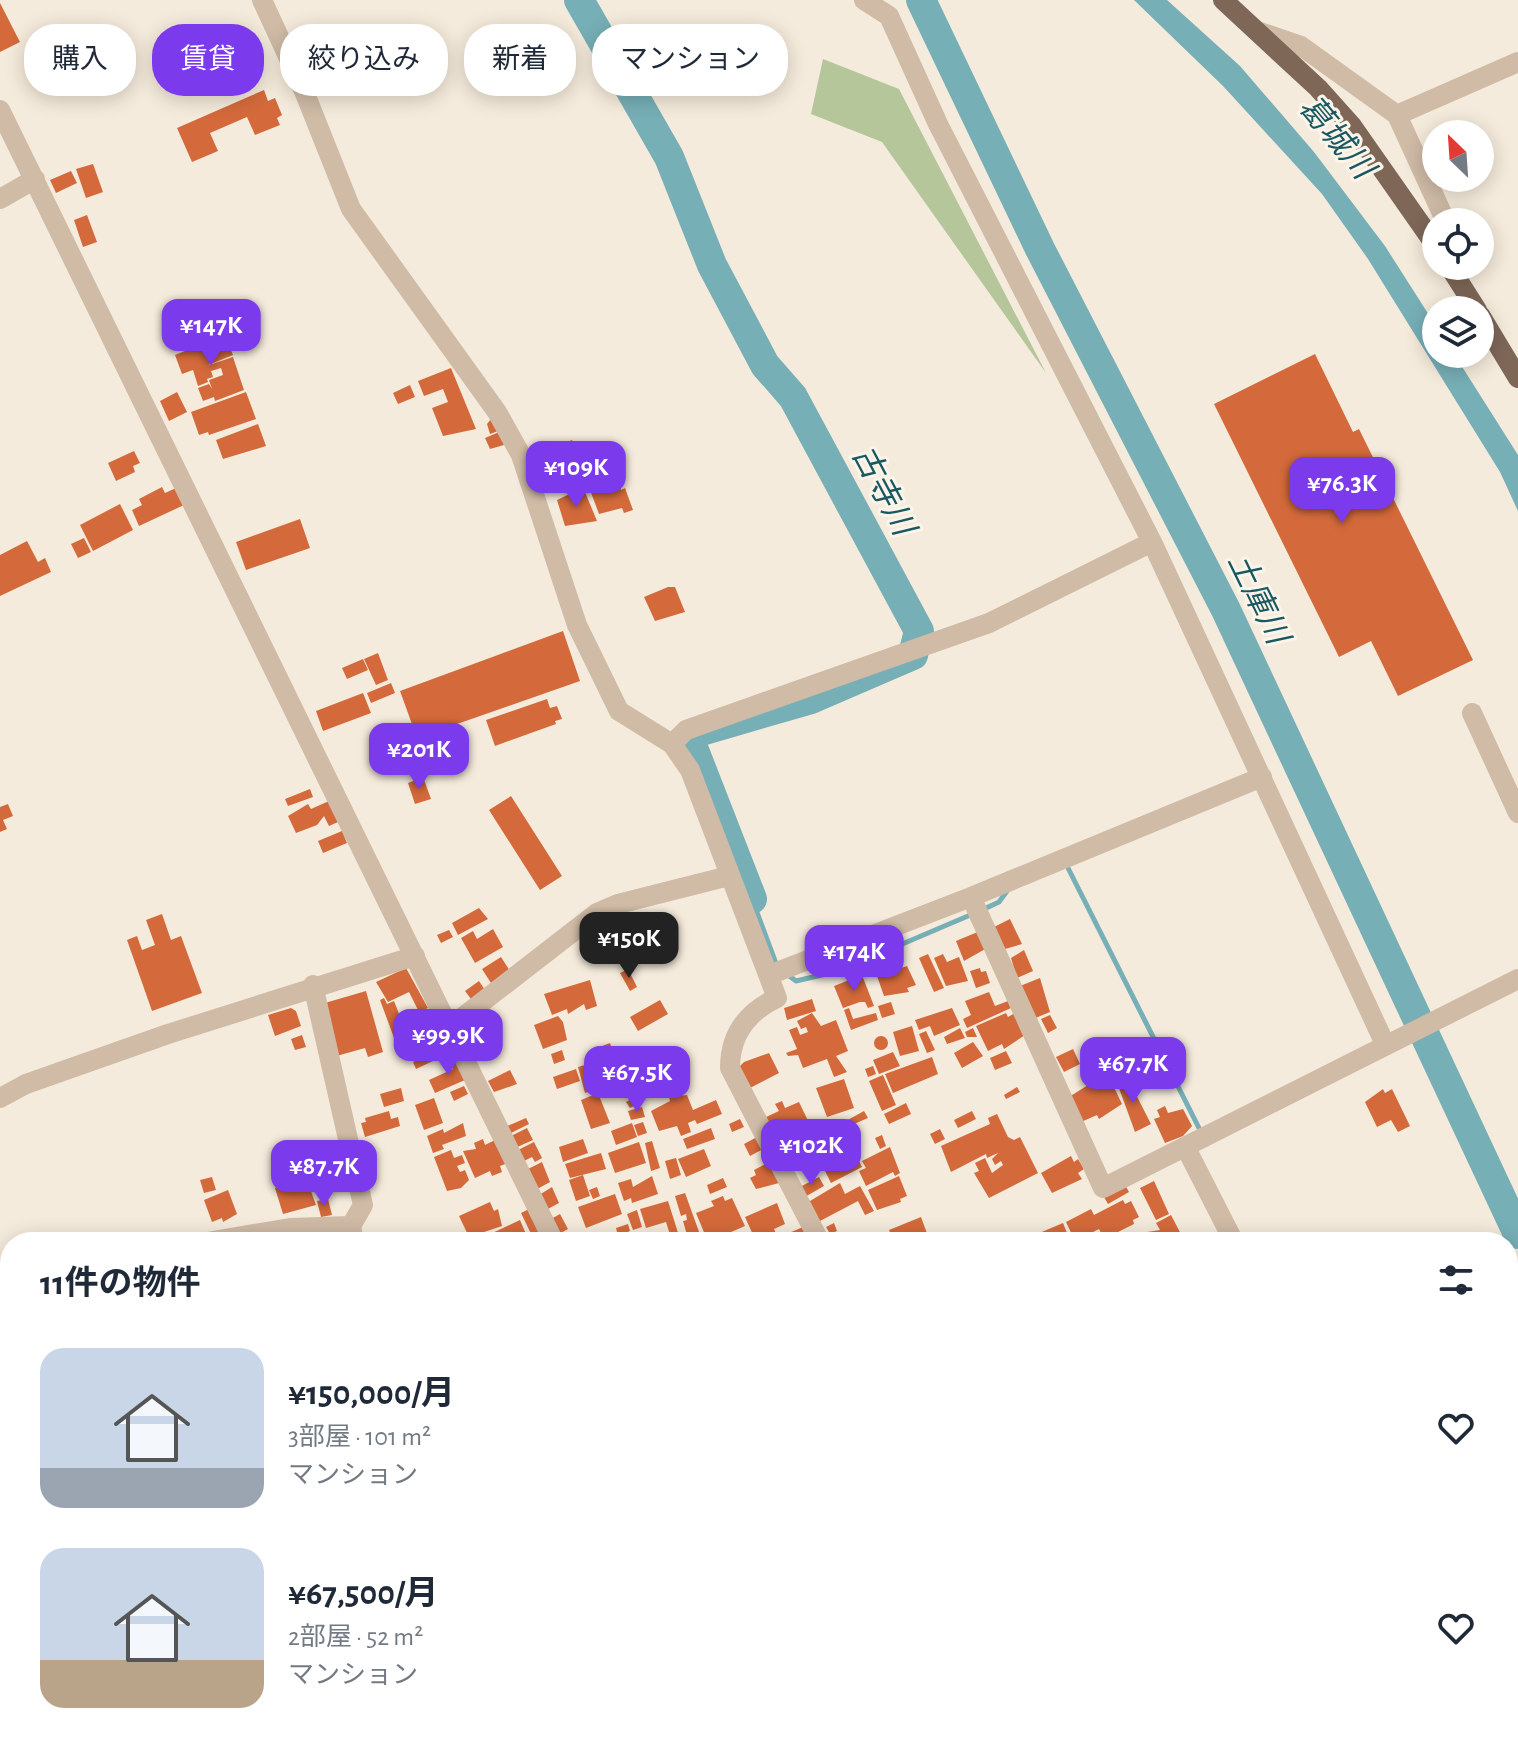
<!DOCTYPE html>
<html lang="ja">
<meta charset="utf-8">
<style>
body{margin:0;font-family:"Alegreya Sans","Noto Sans JP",sans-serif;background:#f2f2f3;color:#1f2937;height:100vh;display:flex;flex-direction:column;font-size:30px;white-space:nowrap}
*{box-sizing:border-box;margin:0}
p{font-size:26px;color:#747a83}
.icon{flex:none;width:44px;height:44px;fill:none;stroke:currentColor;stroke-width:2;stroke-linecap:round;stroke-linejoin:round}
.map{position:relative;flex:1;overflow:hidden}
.sheet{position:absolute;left:0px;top:1232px;width:1518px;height:514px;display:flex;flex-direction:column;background:#fff;border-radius:32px 32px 0 0;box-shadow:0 4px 20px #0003}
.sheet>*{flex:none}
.top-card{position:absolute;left:24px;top:24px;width:800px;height:72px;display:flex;gap:16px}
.needle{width:52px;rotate:335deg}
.buttons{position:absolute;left:1422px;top:120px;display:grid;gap:16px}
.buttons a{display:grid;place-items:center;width:72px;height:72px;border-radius:50%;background:#fff;box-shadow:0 4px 20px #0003;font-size:40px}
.price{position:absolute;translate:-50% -68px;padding:0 18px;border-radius:16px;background:#7c3aed;color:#fff;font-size:26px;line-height:52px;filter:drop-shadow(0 2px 4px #0008)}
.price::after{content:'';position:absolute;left:50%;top:48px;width:24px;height:18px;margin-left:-12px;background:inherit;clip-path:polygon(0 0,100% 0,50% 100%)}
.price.on{background:#222;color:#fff}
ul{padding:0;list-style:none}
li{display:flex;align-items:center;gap:24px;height:200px;padding:0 40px}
li span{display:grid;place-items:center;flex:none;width:224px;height:160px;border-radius:24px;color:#555}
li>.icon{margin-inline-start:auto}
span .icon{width:96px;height:96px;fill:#fffc;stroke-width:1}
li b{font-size:34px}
h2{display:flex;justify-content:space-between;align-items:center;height:96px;padding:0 40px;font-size:34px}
.chip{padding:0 28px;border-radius:32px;background:#fff;box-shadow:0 4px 20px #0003;font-size:28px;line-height:72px}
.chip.on{background:#7c3aed;color:#fff}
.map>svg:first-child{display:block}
.green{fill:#b4c69a}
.water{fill:#77afb6}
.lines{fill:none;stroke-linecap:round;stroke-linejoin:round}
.stream{stroke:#77afb6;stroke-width:5}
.river{stroke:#77afb6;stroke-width:30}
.building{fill:#d46a3b}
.minor{stroke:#cfbba6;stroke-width:20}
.major{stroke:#7e6757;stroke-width:20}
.labels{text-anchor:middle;stroke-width:6;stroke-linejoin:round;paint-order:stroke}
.water-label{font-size:32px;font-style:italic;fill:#185861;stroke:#fcf4e9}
</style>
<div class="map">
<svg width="1518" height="1745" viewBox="0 0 1518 1745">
<rect width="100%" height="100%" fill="#f5ebdc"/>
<path class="green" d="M823,59L899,89L1046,373L882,142L811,114Z"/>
<path class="water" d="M1134,0H1167L1240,66L1314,152L1385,246L1436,326V354H1454L1518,455V511L1500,472L1368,259L1322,194L1223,86Z
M0,1361L10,1376V1440L0,1425Z
M171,1736H209L213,1745H175Z"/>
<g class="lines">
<path class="stream" d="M1066,864L1200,1130
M752,899L777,966
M984,909L999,902L1007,891
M788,975L796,981L839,971L975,913"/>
<path class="river" d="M579,0L669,157L712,265L765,365L793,397L919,631L913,655L811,699L694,733L690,740L752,899
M921,0L1040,249L1226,610L1518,1234"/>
</g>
<path class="building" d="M0,3L20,42L0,52Z
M264,90L268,101L275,98L282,115L277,118L280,125L255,135L247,117L210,133L218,151L192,162L177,128Z
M93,164L103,192L86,198L76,169Z
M71,171L77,183L56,193L50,180Z
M87,215L97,242L83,247L74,220Z
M214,334L216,338L225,335L233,355L206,366L233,357L244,390L215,401L214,397L203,401L198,388L209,384L212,389L209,380L223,375L221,368L211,371L213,377L207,379L208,382L198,386L193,370L182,374L175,355L185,351L183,346Z
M1315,354L1353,432L1359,429L1473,660L1398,696L1371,641L1339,657L1214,404Z
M451,368L476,429L443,436L432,408L448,402L443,389L424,396L418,381Z
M410,385L415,397L398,404L393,393Z
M177,392L187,412L169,421L160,401Z
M246,392L256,419L209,435L208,432L199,435L191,412Z
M491,419L498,431L490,434L487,424Z
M258,424L266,446L223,459L216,440Z
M499,432L504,445L490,449L485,438Z
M572,440L576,449L564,454L560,445Z
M134,451L140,463L133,466L135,472L116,481L108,463Z
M608,476L610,483L618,480L621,490L625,488L633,510L624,513L622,508L599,514L590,490L599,486L597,480Z
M162,487L165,493L176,488L184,505L139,526L132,510L142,505L139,499Z
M578,490L579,494L585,492L597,521L565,526L557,500Z
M120,504L133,530L93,551L80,525Z
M300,519L310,548L246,570L236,542Z
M84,538L91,552L78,558L71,544Z
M27,541L38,562L45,558L51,572L0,596V555Z
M668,587H675L685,612L655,621L644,597Z
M563,631L580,681L417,738L400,691Z
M378,653L388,680L376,685L364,659Z
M363,659L368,670L347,679L342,668Z
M391,683L395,693L371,703L367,693Z
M363,693L371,713L323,731L316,711Z
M547,699L550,708L557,706L562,719L555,721L556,724L495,746L486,720Z
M418,761L422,771L417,773L413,763Z
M423,777L431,799L415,804L408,783Z
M310,789L313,797L288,806L285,799Z
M511,796L562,876L540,890L489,810Z
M329,801L338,822L329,826L324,816L317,825L296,833L288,816L308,804L311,809Z
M8,804L13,816L3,820L7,829L0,832V807Z
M342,831L347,843L323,853L318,841Z
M479,908L488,919L458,935L452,923Z
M162,914L171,940L181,936L202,993L152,1011L127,940L137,936L142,950L155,945L146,920Z
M1010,919L1022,944L1005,949L994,927Z
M493,929L503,947L475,963L461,938L473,931L477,939Z
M449,930L453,937L441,943L437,935Z
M980,931L987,948L964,961L956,941Z
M1024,950L1033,971L1017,978L1011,958Z
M928,954L944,988L934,992L919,958Z
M943,954L947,962L959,957L968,981L946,986L934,958Z
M501,957L510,971L491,983L482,969Z
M907,966L916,985L907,988L909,992L884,996L877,976Z
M406,968L428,1008L419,1012L409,992L388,1002L376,982Z
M980,968L981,972L986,971L990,983L976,988L970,971Z
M628,969L637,987L630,991L620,973Z
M862,975L874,1006L868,1008L865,1002H860L843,1008L834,986Z
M1040,978L1050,1012L1033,1019L1020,986Z
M590,980L597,1006L586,1010L584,1004L568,1014L567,1009L552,1015L544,994Z
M479,981L485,990L471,999L465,991Z
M366,991L383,1052L368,1057L365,1048L333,1057L318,1005Z
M989,992L995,1006L1008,1001L1011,1008L967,1028L963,1019L971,1015L965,1001Z
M384,998L387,1004L394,1001L405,1029L433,1015L438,1028L397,1046L380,1000Z
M812,999L816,1011L787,1020L784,1008Z
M660,1000L668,1014L638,1031L630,1017Z
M891,1002L895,1014L882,1018L878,1006Z
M291,1008L296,1011L301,1026L275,1036L268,1015Z
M849,1008L853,1019L876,1013L878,1020L851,1030L844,1010Z
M952,1008L960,1025L934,1036L930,1026L919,1030L915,1020Z
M812,1013L821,1026L836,1020L848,1051L836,1056L847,1072L834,1077L827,1059L803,1068L798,1055L788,1056L786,1053L797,1049L789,1030L797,1027L800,1035L808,1032L806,1027L801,1029L797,1021Z
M1006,1013L1008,1017L1015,1013L1025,1035L1004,1049L1002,1044L988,1051L976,1026Z
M1050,1015L1057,1028L1048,1033L1041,1019Z
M558,1016L563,1022L567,1040L543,1049L534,1025Z
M480,1017L487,1031L470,1040L465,1030L470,1027L468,1023Z
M912,1026L919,1051L900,1056L893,1032Z
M960,1028L965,1038L947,1044L944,1037Z
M973,1028L977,1037H967L965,1032Z
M926,1031L935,1050L927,1053L919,1034Z
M302,1035L306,1047L295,1050L291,1039Z
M874 1043a7 7 0 1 1 14 0a7 7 0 1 1-14 0Z
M444,1036L452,1052L416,1069L413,1062L421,1058L418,1052Z
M973,1042L983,1056L962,1068L954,1053Z
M610,1043L613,1052L605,1054L602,1046Z
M412,1045L415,1052L402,1058L399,1051Z
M1073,1049L1080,1064L1064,1072L1056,1057Z
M562,1050L565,1060L554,1064L551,1054Z
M1006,1051L1012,1063L995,1070L990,1058Z
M893,1052L900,1066L879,1074L873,1060Z
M769,1053L779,1073L748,1089L738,1068L744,1062Z
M453,1054L465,1080L435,1093L429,1080L453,1069L447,1057Z
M611,1057L619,1083L585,1093L578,1067Z
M932,1057L938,1074L893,1093L885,1074Z
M638,1064L645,1075L637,1080L630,1069Z
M873,1066L876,1074L868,1077L865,1069Z
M576,1069L580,1081L557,1089L553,1077Z
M510,1070L517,1084L494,1092L488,1081Z
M668,1075L671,1084L653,1091L650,1082Z
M883,1075L896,1105L882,1111L869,1081Z
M1126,1075L1151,1124L1135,1132L1116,1080Z
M625,1076L635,1094L629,1097L619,1080Z
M844,1079L854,1108L827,1117L816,1088Z
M1110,1079L1122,1104L1099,1119L1097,1115L1081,1122L1069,1097L1096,1080L1098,1085Z
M464,1086L468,1094L454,1101L450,1092Z
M1017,1087L1020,1092L1006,1099L1004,1095Z
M401,1088L404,1101L384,1107L380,1094Z
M1383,1089L1385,1093L1392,1089L1410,1126L1398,1132L1391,1120L1377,1127L1365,1102Z
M598,1093L610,1123L591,1129L581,1100Z
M687,1095L693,1110L716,1100L722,1114L697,1124L695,1120L688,1123L691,1132L681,1136L677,1126L659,1131L651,1111L670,1101L669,1097Z
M637,1096L640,1103L630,1108L626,1102Z
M434,1098L443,1123L424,1130L415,1105Z
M782,1101L785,1108L799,1102L812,1129L799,1135L804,1145L801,1146L794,1138L777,1147L764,1118L779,1111L775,1104Z
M906,1103L911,1114L889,1124L884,1114Z
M1165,1106L1168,1113L1183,1109L1192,1126L1183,1136L1165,1143L1154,1119L1160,1117L1157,1110Z
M642,1107L645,1117L631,1120L628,1111Z
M389,1111L391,1119L398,1117L400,1126L365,1137L361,1123L366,1122L365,1118Z
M864,1111L868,1118L847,1127L844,1122Z
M972,1111L976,1119L958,1128L954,1120Z
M997,1114L1008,1137L1014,1140L1020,1137L1038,1173L989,1198L974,1173L979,1171L975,1163L985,1158L992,1173L1003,1165L1001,1161L995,1165L992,1159L998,1153L987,1158L986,1154L951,1172L941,1146L990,1124L988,1118Z
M526,1118L529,1124L509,1134L505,1127Z
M740,1119L744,1127L732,1132L729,1124Z
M643,1122L647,1133L638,1136L634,1125Z
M463,1123L466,1136L442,1145L444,1149L433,1153L427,1136L443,1129L444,1133Z
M632,1123L637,1137L616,1145L611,1131Z
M527,1128L533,1140L515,1148L509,1137Z
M711,1128L715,1139L687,1149L683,1139Z
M940,1129L945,1139L935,1144L930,1134Z
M882,1135L886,1146L880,1149L875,1138Z
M854,1136L855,1139L849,1142L862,1167L831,1183L817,1155Z
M757,1137L763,1149L750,1156L744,1144Z
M483,1139L485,1145L497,1139L508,1163L500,1166L502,1172L492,1176L490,1171L475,1178L463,1151L476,1149L474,1143Z
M583,1139L588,1153L563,1162L559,1147Z
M652,1141L660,1168L651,1171L645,1143Z
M534,1142L542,1158L535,1162L532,1157L522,1162L516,1151Z
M639,1142L646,1163L615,1173L608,1153Z
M890,1147L900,1173L895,1176L893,1172L866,1186L859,1171L866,1168L862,1161Z
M704,1149L711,1166L686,1177L678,1159Z
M451,1150L454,1158L462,1155L465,1163L457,1166L460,1172L465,1170L469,1180L461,1188L447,1191L434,1157Z
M601,1153L606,1169L570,1178L565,1164Z
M1071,1156L1074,1162L1078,1159L1084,1169L1078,1173L1082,1179L1052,1193L1041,1173Z
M676,1158L681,1175L670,1179L665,1161Z
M542,1162L550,1182L539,1188L534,1187L526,1170Z
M769,1162L779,1183L756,1189L750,1178L756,1175L754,1170Z
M305,1175L316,1205L283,1214L275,1188L293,1183L291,1177Z
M583,1175L590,1196L576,1201L569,1180Z
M652,1176L658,1194L632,1203L631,1198L624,1201L618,1183L631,1179L633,1187Z
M899,1176L907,1196L900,1199L901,1202L877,1210L868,1190Z
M212,1177L216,1190L204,1193L200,1180Z
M819,1177L824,1186L803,1198L798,1188Z
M723,1178L727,1187L710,1194L707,1185Z
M1154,1181L1169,1214L1156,1220L1140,1188Z
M840,1183L845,1194L860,1186L874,1211L865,1215L858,1201L820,1221L805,1204Z
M1125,1185L1129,1192L1108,1204L1104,1197Z
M552,1187L559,1203L546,1210L539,1195Z
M597,1187L600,1196L593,1199L589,1190Z
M228,1190L237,1214L223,1222L222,1218L212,1222L204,1200Z
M685,1193L702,1240L694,1242H689L683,1221L687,1220L686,1214L681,1216L675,1196Z
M615,1194L622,1214L586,1228L578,1207Z
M723,1196L725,1201L732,1198L745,1226L708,1242L696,1213L714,1206L711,1201Z
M328,1199L332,1215L321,1217L317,1201Z
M1123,1200L1125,1204L1131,1201L1139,1217L1133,1220L1134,1224L1104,1239L1099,1229L1075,1241L1066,1222L1091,1209L1094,1215Z
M668,1201L680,1239L672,1241L666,1222L646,1228L640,1209Z
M490,1202L494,1211L498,1209L502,1226L469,1237L459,1216Z
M777,1203L785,1224L774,1229L777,1236L770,1239L767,1232L754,1237L745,1217Z
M531,1208L543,1233L533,1238L521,1213Z
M637,1210L642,1227L633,1230L627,1214Z
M560,1214L568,1229L559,1234L551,1219Z
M1171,1215L1184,1240L1140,1242L1148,1238L1147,1232L1160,1230L1156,1223Z
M921,1217L928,1236L912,1242H894L889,1230Z
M520,1220L526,1234L509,1242H489L486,1236Z
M834,1223L837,1231L830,1234L826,1227Z
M1063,1223L1067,1233L1047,1242H1018Z
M628,1224L630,1231L618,1236L616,1228Z
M803,1227L810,1242H768Z
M637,1232L638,1236L644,1234L647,1242H615Z
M738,1232L742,1239L730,1242L728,1237Z
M877,1234L880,1242H860Z
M6,1633L10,1640V1658L0,1664V1636Z
M5,1702L10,1712V1736H21L23,1740L14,1745L0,1715V1704Z
M1508.5 1734a5.5 5.5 0 1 1 11 0a5.5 5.5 0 1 1-11 0Z
M100,1736H112L116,1745H104Z
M536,1736H552L553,1739L540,1745Z
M643,1736L648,1745H614L610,1737Z
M736,1736L740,1745H721L718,1737Z
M741,1736H788L791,1743L745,1745Z
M818,1736H849L831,1745H816L813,1738Z
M899,1736H944L924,1745H903Z
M948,1736H968L972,1745H952Z
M1046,1736H1067L1068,1740L1066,1745H1025Z
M1071,1736H1116L1120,1745H1075Z
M1163,1736H1200L1203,1744L1154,1745L1152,1741Z
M1355,1736H1373L1375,1741L1359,1745Z
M80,1737L84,1745H63Z"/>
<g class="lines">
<path class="minor" d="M262,0L304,91L351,209L497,412L521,455L577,625L619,711L672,744L690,770L777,998C747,1012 730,1035 730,1068L820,1242
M864,0L889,16L938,124L1152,542L1385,1044
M1257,31L1301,46L1397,115L1518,62
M0,110L554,1242
M1397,115L1446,222
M0,199L35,179
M1472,713L1518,813
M672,744L686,730L989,623L1152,542
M971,897L1262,777
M769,975L971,897L1103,1188L1518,979
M313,985L363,1205L351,1226L354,1242
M450,1027L597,913L618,904L729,876
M0,1098L26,1084L168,1034L415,956
M1186,1148L1234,1242
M207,1242L290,1228L351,1226
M0,1305L10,1321
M0,1473L10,1491
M0,1686L10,1679
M134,1736L138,1745
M242,1736L247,1745
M510,1736L514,1745
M801,1736L806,1745
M1129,1736L1133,1745
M1460,1736L1463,1745
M1006,1745L1030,1736
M1266,1745L1286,1736"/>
<path class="major" d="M1223,0L1318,88L1352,126L1436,246
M1449,266L1477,310
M1480,315L1518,378"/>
</g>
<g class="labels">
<g class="water-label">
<text transform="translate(1337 137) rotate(50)" y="11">葛城川</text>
<text transform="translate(884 490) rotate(62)" y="11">古寺川</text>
<text transform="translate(1259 598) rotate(64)" y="11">土庫川</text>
</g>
</g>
</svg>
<div class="buttons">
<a><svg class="needle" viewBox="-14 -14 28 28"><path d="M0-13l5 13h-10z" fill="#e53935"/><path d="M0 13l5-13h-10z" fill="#747a83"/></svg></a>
<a><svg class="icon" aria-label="locate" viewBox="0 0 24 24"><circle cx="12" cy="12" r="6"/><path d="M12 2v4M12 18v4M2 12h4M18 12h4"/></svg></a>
<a><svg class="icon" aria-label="layers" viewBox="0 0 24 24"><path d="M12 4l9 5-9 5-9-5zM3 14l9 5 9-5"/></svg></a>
</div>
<b class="price" style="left:211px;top:367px">¥147K</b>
<b class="price" style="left:576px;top:509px">¥109K</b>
<b class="price" style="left:1342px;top:525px">¥76.3K</b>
<b class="price" style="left:419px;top:791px">¥201K</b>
<b class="price on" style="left:629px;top:980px">¥150K</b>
<b class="price" style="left:854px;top:993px">¥174K</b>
<b class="price" style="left:448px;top:1077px">¥99.9K</b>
<b class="price" style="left:1133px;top:1105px">¥67.7K</b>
<b class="price" style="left:637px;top:1114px">¥67.5K</b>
<b class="price" style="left:811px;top:1187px">¥102K</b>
<b class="price" style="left:324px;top:1208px">¥87.7K</b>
<div class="top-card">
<a class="chip">購入</a>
<a class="chip on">賃貸</a>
<a class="chip">絞り込み</a>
<a class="chip">新着</a>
<a class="chip">マンション</a>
</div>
<section class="sheet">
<h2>11件の物件<svg class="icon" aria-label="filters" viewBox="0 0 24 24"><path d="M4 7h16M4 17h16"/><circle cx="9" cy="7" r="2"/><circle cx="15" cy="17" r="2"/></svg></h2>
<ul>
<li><span style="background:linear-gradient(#c9d6e8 75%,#9aa5b1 0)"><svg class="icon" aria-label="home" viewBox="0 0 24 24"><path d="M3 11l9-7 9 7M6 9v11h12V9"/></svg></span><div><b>¥150,000/月</b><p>3部屋 · 101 m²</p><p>マンション</p></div><svg class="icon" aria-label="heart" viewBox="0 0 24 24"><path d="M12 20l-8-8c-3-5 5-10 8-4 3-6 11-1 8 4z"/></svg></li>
<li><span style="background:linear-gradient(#c9d6e8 70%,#b9a48a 0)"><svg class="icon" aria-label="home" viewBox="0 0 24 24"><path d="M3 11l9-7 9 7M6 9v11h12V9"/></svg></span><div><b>¥67,500/月</b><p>2部屋 · 52 m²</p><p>マンション</p></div><svg class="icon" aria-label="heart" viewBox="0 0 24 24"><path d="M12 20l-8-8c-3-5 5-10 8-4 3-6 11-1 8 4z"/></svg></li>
</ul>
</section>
</div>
